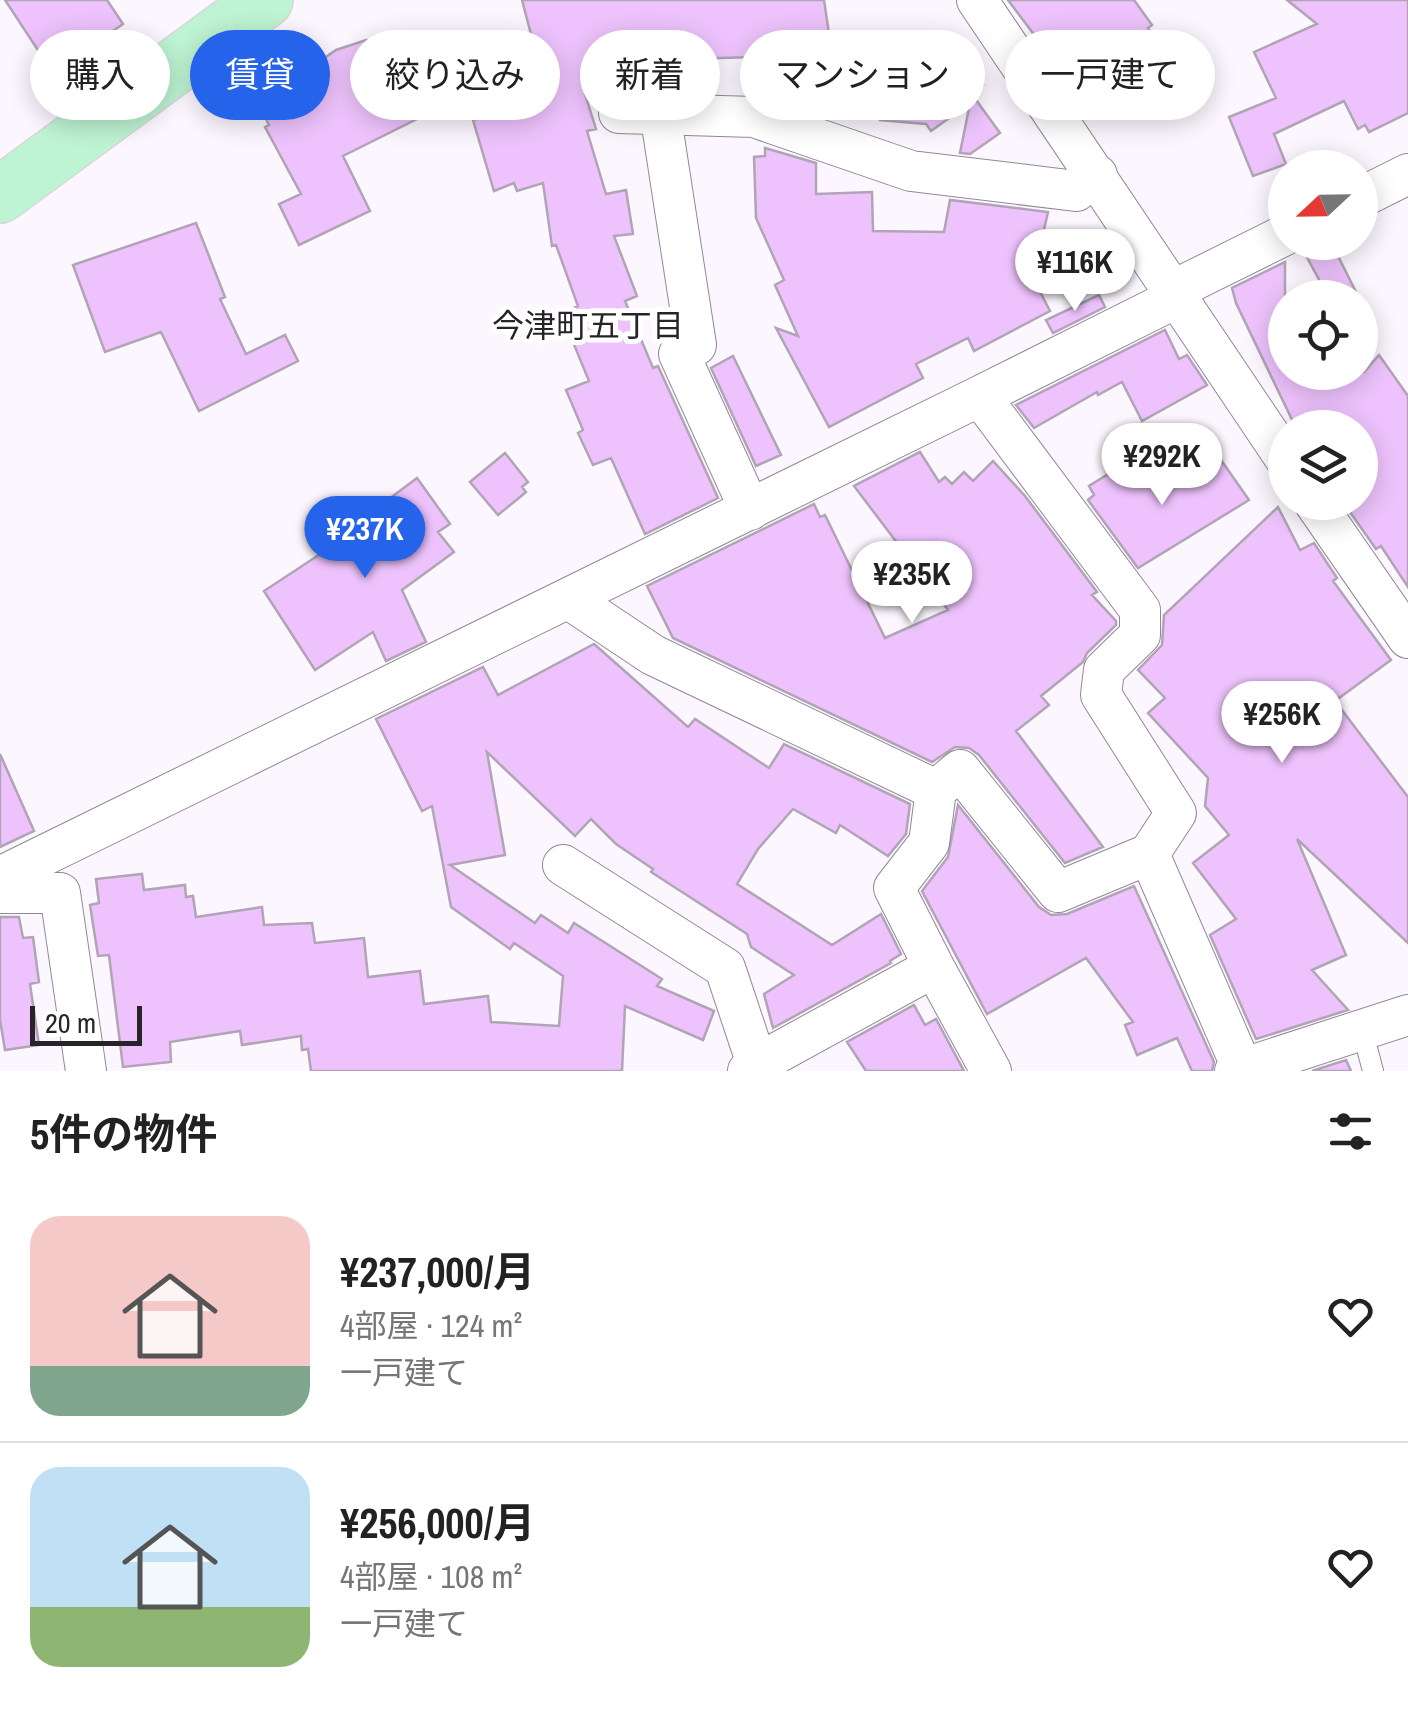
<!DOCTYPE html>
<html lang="ja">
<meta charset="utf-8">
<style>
body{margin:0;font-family:"Archivo Narrow","Noto Sans JP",sans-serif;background:#f6f6f6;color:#222;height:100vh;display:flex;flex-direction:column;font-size:38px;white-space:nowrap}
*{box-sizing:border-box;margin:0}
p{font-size:32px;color:#767676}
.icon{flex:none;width:55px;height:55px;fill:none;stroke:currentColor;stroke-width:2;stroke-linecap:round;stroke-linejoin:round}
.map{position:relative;height:1071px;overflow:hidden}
.drawer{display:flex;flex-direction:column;background:#fff;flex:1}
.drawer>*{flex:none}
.top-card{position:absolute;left:30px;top:30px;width:1350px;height:90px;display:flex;gap:20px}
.needle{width:65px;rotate:248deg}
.fabs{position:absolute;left:1268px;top:150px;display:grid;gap:20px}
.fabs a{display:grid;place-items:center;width:110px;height:110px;border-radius:50%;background:#fff;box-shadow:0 5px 25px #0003;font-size:50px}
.scale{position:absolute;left:30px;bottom:25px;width:112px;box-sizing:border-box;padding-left:10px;border:5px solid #272329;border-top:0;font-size:28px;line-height:35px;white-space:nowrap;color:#272329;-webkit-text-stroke:8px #fff;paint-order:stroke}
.price{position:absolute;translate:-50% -85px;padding:0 22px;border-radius:35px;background:#fff;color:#222;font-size:32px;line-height:65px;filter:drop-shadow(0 2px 5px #0008)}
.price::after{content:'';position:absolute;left:50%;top:60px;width:30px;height:22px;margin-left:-15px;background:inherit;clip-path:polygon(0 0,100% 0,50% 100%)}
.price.active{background:#2563eb;color:#fff}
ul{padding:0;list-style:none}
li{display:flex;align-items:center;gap:30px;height:250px;padding:0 30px}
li+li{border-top:2px solid #e0e0e0}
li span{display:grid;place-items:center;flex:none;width:280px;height:200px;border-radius:30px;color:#555}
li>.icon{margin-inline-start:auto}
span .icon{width:120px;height:120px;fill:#fffc;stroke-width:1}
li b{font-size:42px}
h2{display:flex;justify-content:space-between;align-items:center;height:120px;padding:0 30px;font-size:42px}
.pill{padding:0 35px;border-radius:45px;background:#fff;box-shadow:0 5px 25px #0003;font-size:35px;line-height:90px}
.pill.active{background:#2563eb;color:#fff}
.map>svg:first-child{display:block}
.building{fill:#eec3fd;stroke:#b0a4b5;stroke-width:2.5}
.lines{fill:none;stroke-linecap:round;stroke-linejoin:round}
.service-casing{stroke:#938797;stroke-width:22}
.minor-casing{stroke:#938797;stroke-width:42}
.primary-casing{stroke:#d8d7d8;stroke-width:58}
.service{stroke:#fff;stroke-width:20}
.minor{stroke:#fff;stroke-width:40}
.primary{stroke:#bef3d3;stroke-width:55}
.labels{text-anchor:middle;stroke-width:10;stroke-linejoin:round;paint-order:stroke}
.neighbourhood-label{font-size:32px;fill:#272329;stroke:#fff}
</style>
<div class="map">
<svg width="1408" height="1071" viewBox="0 0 1408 1071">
<rect width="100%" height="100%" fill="#fcf7fe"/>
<path class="building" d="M5,0H107L123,24L53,73Z
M522,0H824L832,54L948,58L959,50L983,85L971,93L1000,133L970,154L960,153L970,103L931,131L926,124L880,120V115L809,111L795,106V87L771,88L769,73L755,75L754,57L654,60L655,83L622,84L585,94L596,129L587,131L606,194L626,190L633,234L614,236L637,296L625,301L653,368L658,366L718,498L645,534L611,458L593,465L578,433L583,430L566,390L589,381L561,313L578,306L556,245L552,246L543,183L517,191L514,183L494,191L473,120L548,99Z
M1008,0H1134L1152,25L1148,28L1151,32L1066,90L1048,63L1053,60Z
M1287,0H1408V113L1369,132L1365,125L1358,129L1344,101L1274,134L1286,164L1253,176L1229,117L1276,98L1254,52L1317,24Z
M366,40L392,44L419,61L430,56L451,102L343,156L370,211L299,245L279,204L301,194L265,127L269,125L258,103L307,79L323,59L336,50Z
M765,148L816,163V194L872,192L873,231L944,232L950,200L1048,212L1033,278L1050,311L974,351L968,338L916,364L923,378L829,427L776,328L798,336L775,285L784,280L756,218L754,157L765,156Z
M196,223L225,297L220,299L246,354L285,335L298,361L199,411L161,332L105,352L73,265Z
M1307,242H1331L1359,298H1329L1303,250Z
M1285,262V372H1364L1379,355L1408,396V587L1381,546L1376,549L1343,502H1360V428H1296L1236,303L1232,288Z
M1099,295L1105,307L1053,333L1046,320Z
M1165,330L1179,359L1187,355L1207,385L1142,421L1122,382L1098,395L1097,392L1034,428L1016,405Z
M733,356L781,455L756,466L711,368Z
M920,452L939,482L945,477L952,484L964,472L973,481L993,461L1025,496L1097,592L1092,595L1116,621V625L1087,653L1083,662L1041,696L1049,705L1016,731L1103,847L1065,863L979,755L969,748L955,747L932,762L673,638L647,586L814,504L820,517L825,515L885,638L948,610L854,486Z
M505,453L528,482L522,487L526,492L498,515L470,482Z
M1134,458L1157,495L1186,476L1189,482L1221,460L1249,500L1138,568L1088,500L1094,495L1089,486Z
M417,478L450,524L438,532L454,552L402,590L426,642L386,661L373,632L315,670L264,591L331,547L329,544Z
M1278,507L1300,550L1314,543L1337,578L1333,581L1391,660L1335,701L1408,797V943L1297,839L1346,955L1312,970L1348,1010L1256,1039L1210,935L1236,919L1193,863L1229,835L1205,806L1208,778L1148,713L1165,698L1138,670L1162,645L1164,615Z
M594,644L688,727L695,719L769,768L784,744L910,804L906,834L888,856L840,825L836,833L793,809L758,849L737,884L832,945L881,914L901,954L890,961L891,963L773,1028L764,994L794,975L751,947L747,934L651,872L653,869L616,844L591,819L575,836L487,752L505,855L450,865L535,923L541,915L568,933L574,923L662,979L657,986L714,1011L703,1040L625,1006L622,1071H311L308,1049L302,1050L301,1036L242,1045L240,1031L170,1042L171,1062L123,1067L109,955L98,956L90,905L99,903L96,879L142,874L144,890L185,885L186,897L193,896L196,917L262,907L264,925L312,923L315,943L364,938L368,977L420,971L424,1004L488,996L491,1022L559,1026L563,976L514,943L510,949L451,907L432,806L422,811L376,719L483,667L498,695Z
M0,754L34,831L0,847Z
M958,805L1039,907L1051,915L1067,914L1134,886L1214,1062L1212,1071H1192L1177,1038L1137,1055L1125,1025L1133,1022L1086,958L987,1014L922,891L948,857Z
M0,917H19L23,938L33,937L39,982L30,984L39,1045L5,1050L0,1020Z
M914,1005L925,1025L936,1019L964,1071H866L847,1042Z
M1346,1060L1351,1071H1312Z"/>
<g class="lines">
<defs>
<path id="service" d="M1362,1029L1373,1071"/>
<path id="minor" d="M977,0L1285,458
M660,112L696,345L679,354L750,510
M619,113L754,117L911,171L1076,191L1097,175
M1360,198L1408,174
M980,396L1162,305L1174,290L1285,235
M1314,502L1408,638
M569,599L653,655L936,790
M563,865L725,968L757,1064L748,1071
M0,877L980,396L1140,610V635L1104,670L1101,695L1176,813L1149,854
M0,893H60L86,1071
M934,967L894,888L929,843L936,790L960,770L1058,892L1149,854L1243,1070
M757,1064L934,967L991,1071
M1235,1071L1408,1015"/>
<path id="primary" d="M0,195L265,0"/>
</defs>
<use href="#service" class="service-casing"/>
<use href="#minor" class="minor-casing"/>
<use href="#primary" class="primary-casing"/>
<use href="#service" class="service"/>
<use href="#minor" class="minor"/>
<use href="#primary" class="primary"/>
</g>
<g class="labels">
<g class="neighbourhood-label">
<text x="588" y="337">今津町五丁目</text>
</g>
</g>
</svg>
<div class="fabs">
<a><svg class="needle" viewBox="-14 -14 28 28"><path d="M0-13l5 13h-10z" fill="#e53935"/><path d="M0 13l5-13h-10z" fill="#767676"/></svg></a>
<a><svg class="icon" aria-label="locate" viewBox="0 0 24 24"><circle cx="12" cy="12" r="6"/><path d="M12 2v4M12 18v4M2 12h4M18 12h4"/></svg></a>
<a><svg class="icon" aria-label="layers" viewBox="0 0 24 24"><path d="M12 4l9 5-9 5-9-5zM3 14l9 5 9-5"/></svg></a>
</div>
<div class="scale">20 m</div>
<b class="price" style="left:1075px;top:314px">¥116K</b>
<b class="price" style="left:1162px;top:508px">¥292K</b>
<b class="price active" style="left:365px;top:581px">¥237K</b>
<b class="price" style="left:912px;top:626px">¥235K</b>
<b class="price" style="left:1282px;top:766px">¥256K</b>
<div class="top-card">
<a class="pill">購入</a>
<a class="pill active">賃貸</a>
<a class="pill">絞り込み</a>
<a class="pill">新着</a>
<a class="pill">マンション</a>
<a class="pill">一戸建て</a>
</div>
</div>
<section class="drawer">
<h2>5件の物件<svg class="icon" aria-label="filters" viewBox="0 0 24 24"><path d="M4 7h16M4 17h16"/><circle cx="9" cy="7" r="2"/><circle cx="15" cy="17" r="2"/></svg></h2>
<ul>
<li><span style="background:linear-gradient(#f6c9c9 75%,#7fa58c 0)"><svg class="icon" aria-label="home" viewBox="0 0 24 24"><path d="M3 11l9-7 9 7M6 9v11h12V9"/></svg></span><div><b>¥237,000/月</b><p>4部屋 · 124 m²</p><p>一戸建て</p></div><svg class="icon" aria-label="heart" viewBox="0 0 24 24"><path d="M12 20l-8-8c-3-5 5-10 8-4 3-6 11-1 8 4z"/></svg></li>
<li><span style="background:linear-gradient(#bfe0f5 70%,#8fb573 0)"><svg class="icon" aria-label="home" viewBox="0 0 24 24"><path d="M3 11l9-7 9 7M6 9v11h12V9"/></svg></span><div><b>¥256,000/月</b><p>4部屋 · 108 m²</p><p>一戸建て</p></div><svg class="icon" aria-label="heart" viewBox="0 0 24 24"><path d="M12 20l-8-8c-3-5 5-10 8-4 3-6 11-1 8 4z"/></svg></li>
</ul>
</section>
